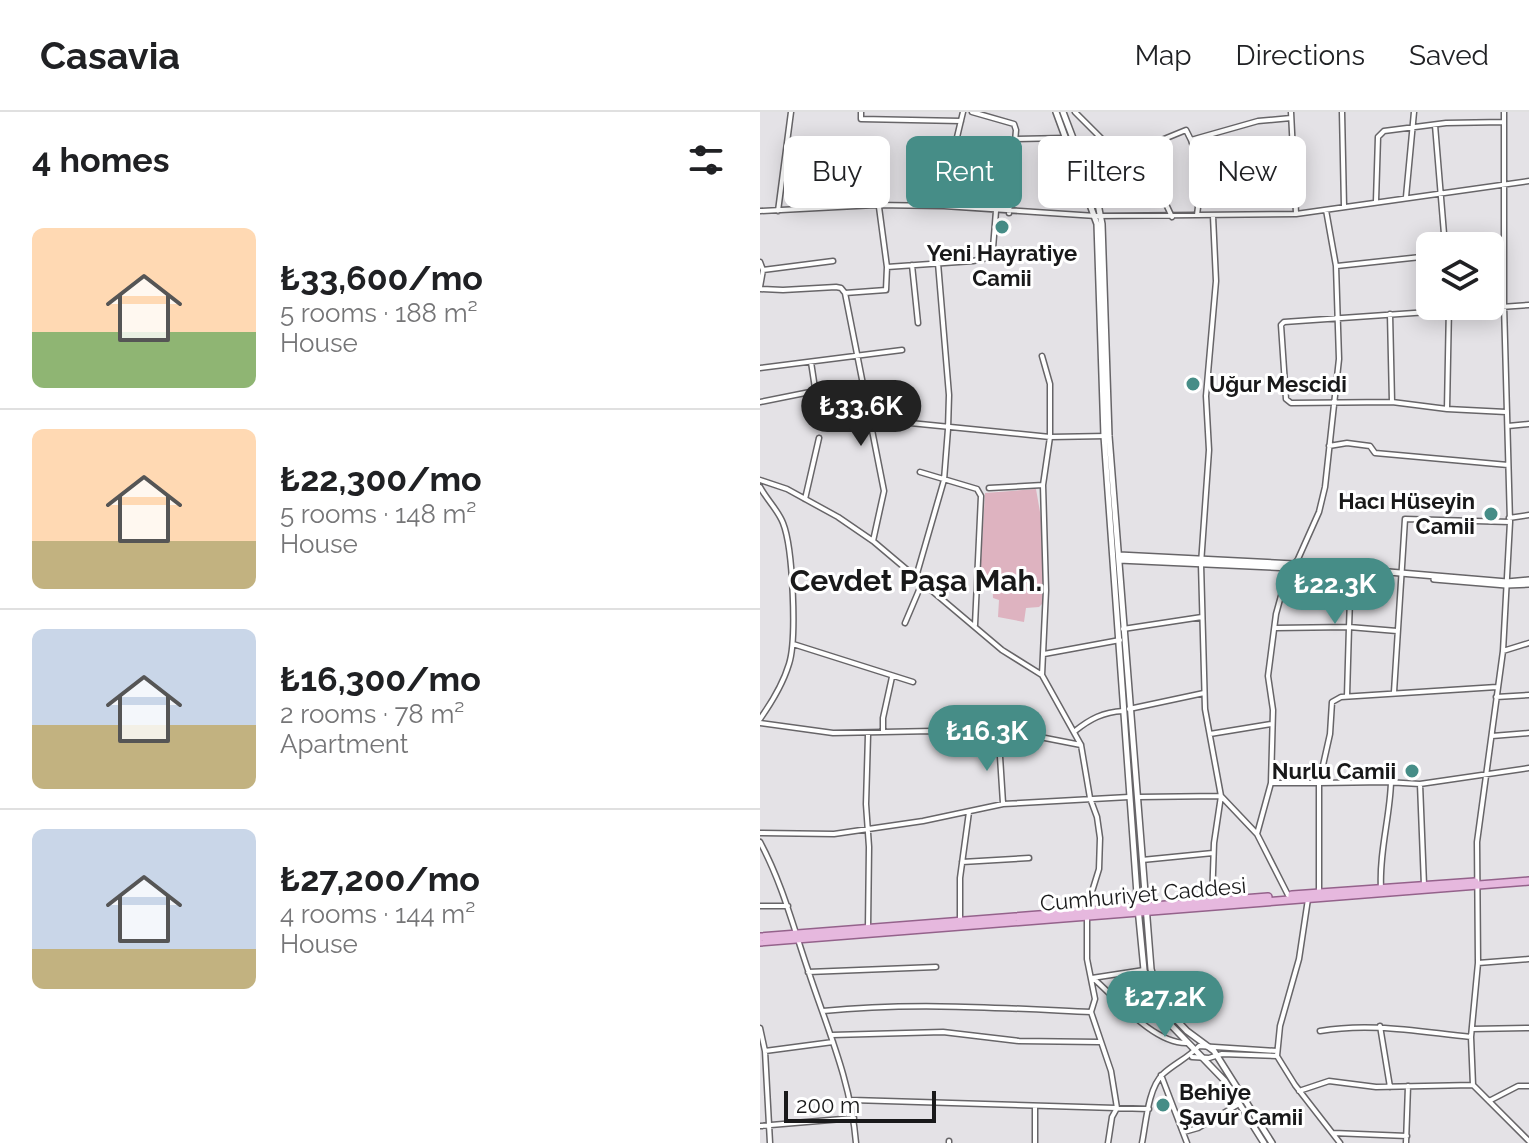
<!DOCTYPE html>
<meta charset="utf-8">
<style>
body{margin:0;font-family:Raleway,sans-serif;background:#f2f2f2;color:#202124;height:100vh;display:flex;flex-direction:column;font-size:30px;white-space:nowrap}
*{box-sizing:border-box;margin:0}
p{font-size:26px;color:#757577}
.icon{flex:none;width:44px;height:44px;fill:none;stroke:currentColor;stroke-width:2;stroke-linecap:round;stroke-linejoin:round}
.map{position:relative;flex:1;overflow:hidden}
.sheet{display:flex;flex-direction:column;background:#fff;width:760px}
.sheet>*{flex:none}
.top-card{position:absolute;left:24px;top:24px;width:624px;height:72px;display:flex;gap:16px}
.buttons{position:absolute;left:656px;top:120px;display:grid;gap:16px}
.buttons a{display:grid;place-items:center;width:88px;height:88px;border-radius:12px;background:#fff;box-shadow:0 4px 20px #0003;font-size:40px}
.scale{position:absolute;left:24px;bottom:20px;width:152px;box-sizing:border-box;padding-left:8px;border:4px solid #19191a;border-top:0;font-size:22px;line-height:28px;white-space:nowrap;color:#19191a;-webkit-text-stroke:6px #fff;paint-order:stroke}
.price{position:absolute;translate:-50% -68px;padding:0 18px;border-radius:28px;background:#468d87;color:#fff;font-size:26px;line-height:52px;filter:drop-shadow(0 2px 4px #0008)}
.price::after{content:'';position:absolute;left:50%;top:48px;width:24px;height:18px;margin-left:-12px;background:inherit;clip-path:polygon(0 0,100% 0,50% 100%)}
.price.on{background:#222;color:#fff}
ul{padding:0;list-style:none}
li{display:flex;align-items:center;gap:24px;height:200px;padding:0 32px}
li+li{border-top:2px solid #e0e0e0}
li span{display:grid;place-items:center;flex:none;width:224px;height:160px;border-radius:12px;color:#555}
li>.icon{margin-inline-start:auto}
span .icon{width:96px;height:96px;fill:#fffc;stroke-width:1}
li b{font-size:34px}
h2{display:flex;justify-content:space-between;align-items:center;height:96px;padding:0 32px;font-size:34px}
.tag{padding:0 28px;border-radius:12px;background:#fff;box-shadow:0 4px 20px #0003;font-size:28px;line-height:72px}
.tag.on{background:#468d87;color:#fff}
header{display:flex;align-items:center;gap:48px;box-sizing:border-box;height:112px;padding:0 40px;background:#fff;border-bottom:2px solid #e0e0e0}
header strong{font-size:38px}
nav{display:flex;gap:44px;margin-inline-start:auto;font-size:28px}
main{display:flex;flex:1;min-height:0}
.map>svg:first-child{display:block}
.green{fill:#deb3c0}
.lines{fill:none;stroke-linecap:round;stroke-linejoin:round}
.minor-casing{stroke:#676568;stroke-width:7}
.tertiary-casing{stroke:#676568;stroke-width:8}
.primary-casing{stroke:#94628b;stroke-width:10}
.minor{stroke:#fff;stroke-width:4}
.tertiary{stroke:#fff;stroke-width:5}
.primary{stroke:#e6b8de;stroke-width:7}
.poi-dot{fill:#468d87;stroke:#fff;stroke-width:3}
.labels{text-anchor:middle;stroke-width:6;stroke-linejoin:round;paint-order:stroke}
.poi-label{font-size:22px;font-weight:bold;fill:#19191a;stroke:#fff;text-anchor:start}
.street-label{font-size:22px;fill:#19191a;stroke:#fff}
.district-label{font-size:30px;font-weight:bold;fill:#19191a;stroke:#fff}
</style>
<header>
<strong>Casavia</strong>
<nav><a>Map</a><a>Directions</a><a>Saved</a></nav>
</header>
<main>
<section class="sheet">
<h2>4 homes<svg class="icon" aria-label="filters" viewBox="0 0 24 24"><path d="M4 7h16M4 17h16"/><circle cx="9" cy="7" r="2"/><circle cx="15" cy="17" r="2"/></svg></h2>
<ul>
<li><span style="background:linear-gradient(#ffd9b3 65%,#8fb573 0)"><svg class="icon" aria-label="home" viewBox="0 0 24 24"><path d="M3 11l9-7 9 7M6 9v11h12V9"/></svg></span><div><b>₺33,600/mo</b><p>5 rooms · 188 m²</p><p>House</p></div></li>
<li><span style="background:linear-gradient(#ffd9b3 70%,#c2b280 0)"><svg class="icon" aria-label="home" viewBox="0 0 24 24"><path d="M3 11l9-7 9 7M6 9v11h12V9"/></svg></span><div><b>₺22,300/mo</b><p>5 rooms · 148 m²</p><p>House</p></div></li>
<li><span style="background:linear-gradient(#c9d6e8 60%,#c2b280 0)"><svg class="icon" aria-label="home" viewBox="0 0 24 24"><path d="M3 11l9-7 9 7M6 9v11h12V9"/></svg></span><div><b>₺16,300/mo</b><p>2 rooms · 78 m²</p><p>Apartment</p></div></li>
<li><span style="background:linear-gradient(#c9d6e8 75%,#c2b280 0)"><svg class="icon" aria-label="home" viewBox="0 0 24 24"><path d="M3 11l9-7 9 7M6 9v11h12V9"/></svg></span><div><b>₺27,200/mo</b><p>4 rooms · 144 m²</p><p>House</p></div></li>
</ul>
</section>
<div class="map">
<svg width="769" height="1031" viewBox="0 0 769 1031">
<rect width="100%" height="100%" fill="#e4e2e6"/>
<path class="green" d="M276,377L284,423L282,492L279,495L266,496L264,510L238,505L239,488L233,486L232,466L220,465L225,381Z"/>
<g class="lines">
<defs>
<path id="minor" d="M101,0V7L201,9
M212,0L254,12L256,18L249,101
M315,0L360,45L398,75L412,105
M531,0L536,101
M582,0L584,94
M744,0V193L750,410L743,539L717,730L718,851L711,925L713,973L769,1029
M675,13L685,134
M255,27L305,26
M431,28L442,63L437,103
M360,45L426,18L431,28L498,9L531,6
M646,85L654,0
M616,89L618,25L624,19L686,11L744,10
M184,94L193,42L203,0
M566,98L576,154L579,247L565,375L559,400L538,447L527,462L516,502L508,564L513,598L511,671H559L570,622L572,590L581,585L737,575
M0,99L115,93L184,94L336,104L536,102L769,69
M18,99L31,0
M730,142H744
M0,150L3,158L0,175
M152,153L158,211
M577,154L670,144
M127,155L213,149L227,146L233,136L236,99
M3,158L73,149
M0,177L23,178L76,175L81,176L85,181L126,178L127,155L119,95
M85,181L124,379L113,429
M630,202L632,290
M51,250L60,309
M0,256L142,238
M0,290L55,279
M687,297L689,194
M746,300L687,297L632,290L531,291L526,287L521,213L524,210L769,193
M110,307L290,325L347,324
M748,314L769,312
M569,334L587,331L610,334L615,341L748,353
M160,360L217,377L221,384L215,513
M0,368L27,377L78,405L113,429L242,538L282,563L321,633L330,686L337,705L340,726L339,757L326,799
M0,375C7,388 18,398 23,411C33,436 37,527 29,552C23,572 12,590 0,607
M229,376L283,373
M45,387L59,326
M749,406L769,403
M156,465L184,368L188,317L189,283L178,151
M145,511L162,471
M515,516L589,515L591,460
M363,517L442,505
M33,532L153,570
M743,539L769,531
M284,542L360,528
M282,563L286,478L283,373L290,325V272L282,244
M634,580L645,407L750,410
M587,584L589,515L637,519
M736,585L769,583
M369,597L444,581
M0,611L73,621L173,619L197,626L239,629L280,625L321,633
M315,619C330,607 343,600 363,599
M123,620V606L132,565
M450,622L511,612
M732,624L769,621
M239,629L243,691
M660,672L664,773
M378,685L461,684L497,722L528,783
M0,721L74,722L163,709L243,692L369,685
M497,722L511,671
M0,730C22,771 33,814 48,858C67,916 91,969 96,1031
M382,748L453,741
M202,750L269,746
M621,776C619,740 630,705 631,670
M559,781V671L626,670L660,672L769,656
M548,787L539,847L520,914L517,944L535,973L580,1031
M452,789L454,731L461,684L445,597L441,452L449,338L446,284L456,169L453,104
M0,794H28
M327,805V847L335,887L331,900L351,959L357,996L352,1005L348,1031
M200,809V766L209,700
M108,816L109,735L106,692L108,623
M718,851L769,847
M48,860L176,855
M332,866L384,858
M334,867C357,887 394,932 427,931
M63,899C152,890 241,896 331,900
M620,914L630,975
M0,916L5,939L10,1031
M712,917L769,916
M560,919C611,910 660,920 711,925
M72,923L183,920L259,929L339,930
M5,939L73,930
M432,945L449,946L462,942L517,944
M401,963L427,1031
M539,979L569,969L616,975L713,973
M92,988L389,997
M729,989L758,974H769
M0,1014L94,1006
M424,1020L438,1016L479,992
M573,1021L647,1024
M189,1029V1031
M275,1031V995
M382,1031C386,1011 388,976 403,962C415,951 428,946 439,934L517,939
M646,1031L648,974"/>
<path id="tertiary" d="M296,0L337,112L344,324L378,796L384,858L393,888L407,909L465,969L504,1031
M303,0L338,92L342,112L349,324L391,857L398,882L407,898L427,919L454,939L512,1031
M359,443L534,452L747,470L769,468
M359,448L531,456L629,463
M674,467L746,473L769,472"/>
<path id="primary" d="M532,783L715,770
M0,825L508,785
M0,830L769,769"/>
</defs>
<use href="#minor" class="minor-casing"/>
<use href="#tertiary" class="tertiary-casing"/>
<use href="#primary" class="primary-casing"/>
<use href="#minor" class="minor"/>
<use href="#tertiary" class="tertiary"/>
<use href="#primary" class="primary"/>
</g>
<g class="poi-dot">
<circle cx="242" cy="115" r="8"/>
<circle cx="433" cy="272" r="8"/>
<circle cx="731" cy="402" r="8"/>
<circle cx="652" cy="659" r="8"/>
<circle cx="403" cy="993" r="8"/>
</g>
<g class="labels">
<g class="poi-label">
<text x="242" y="149" text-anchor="middle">Yeni Hayratiye<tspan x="242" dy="25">Camii</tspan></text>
<text x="449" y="280">Uğur Mescidi</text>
<text x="715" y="397" text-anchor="end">Hacı Hüseyin<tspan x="715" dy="25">Camii</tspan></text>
<text x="636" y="667" text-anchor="end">Nurlu Camii</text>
<text x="419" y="988">Behiye<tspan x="419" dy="25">Şavur Camii</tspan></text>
</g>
<g class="street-label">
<text transform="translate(383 782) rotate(-5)" y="8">Cumhuriyet Caddesi</text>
</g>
<g class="district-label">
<text x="156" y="479">Cevdet Paşa Mah.</text>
</g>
</g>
</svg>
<div class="buttons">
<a><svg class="icon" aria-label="layers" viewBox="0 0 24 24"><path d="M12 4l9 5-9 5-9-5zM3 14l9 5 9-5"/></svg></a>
</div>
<div class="scale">200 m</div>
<b class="price on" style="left:101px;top:336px">₺33.6K</b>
<b class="price" style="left:575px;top:514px">₺22.3K</b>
<b class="price" style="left:227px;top:661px">₺16.3K</b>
<b class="price" style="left:405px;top:927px">₺27.2K</b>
<div class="top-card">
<a class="tag">Buy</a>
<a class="tag on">Rent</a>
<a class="tag">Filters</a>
<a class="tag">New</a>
</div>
</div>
</main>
